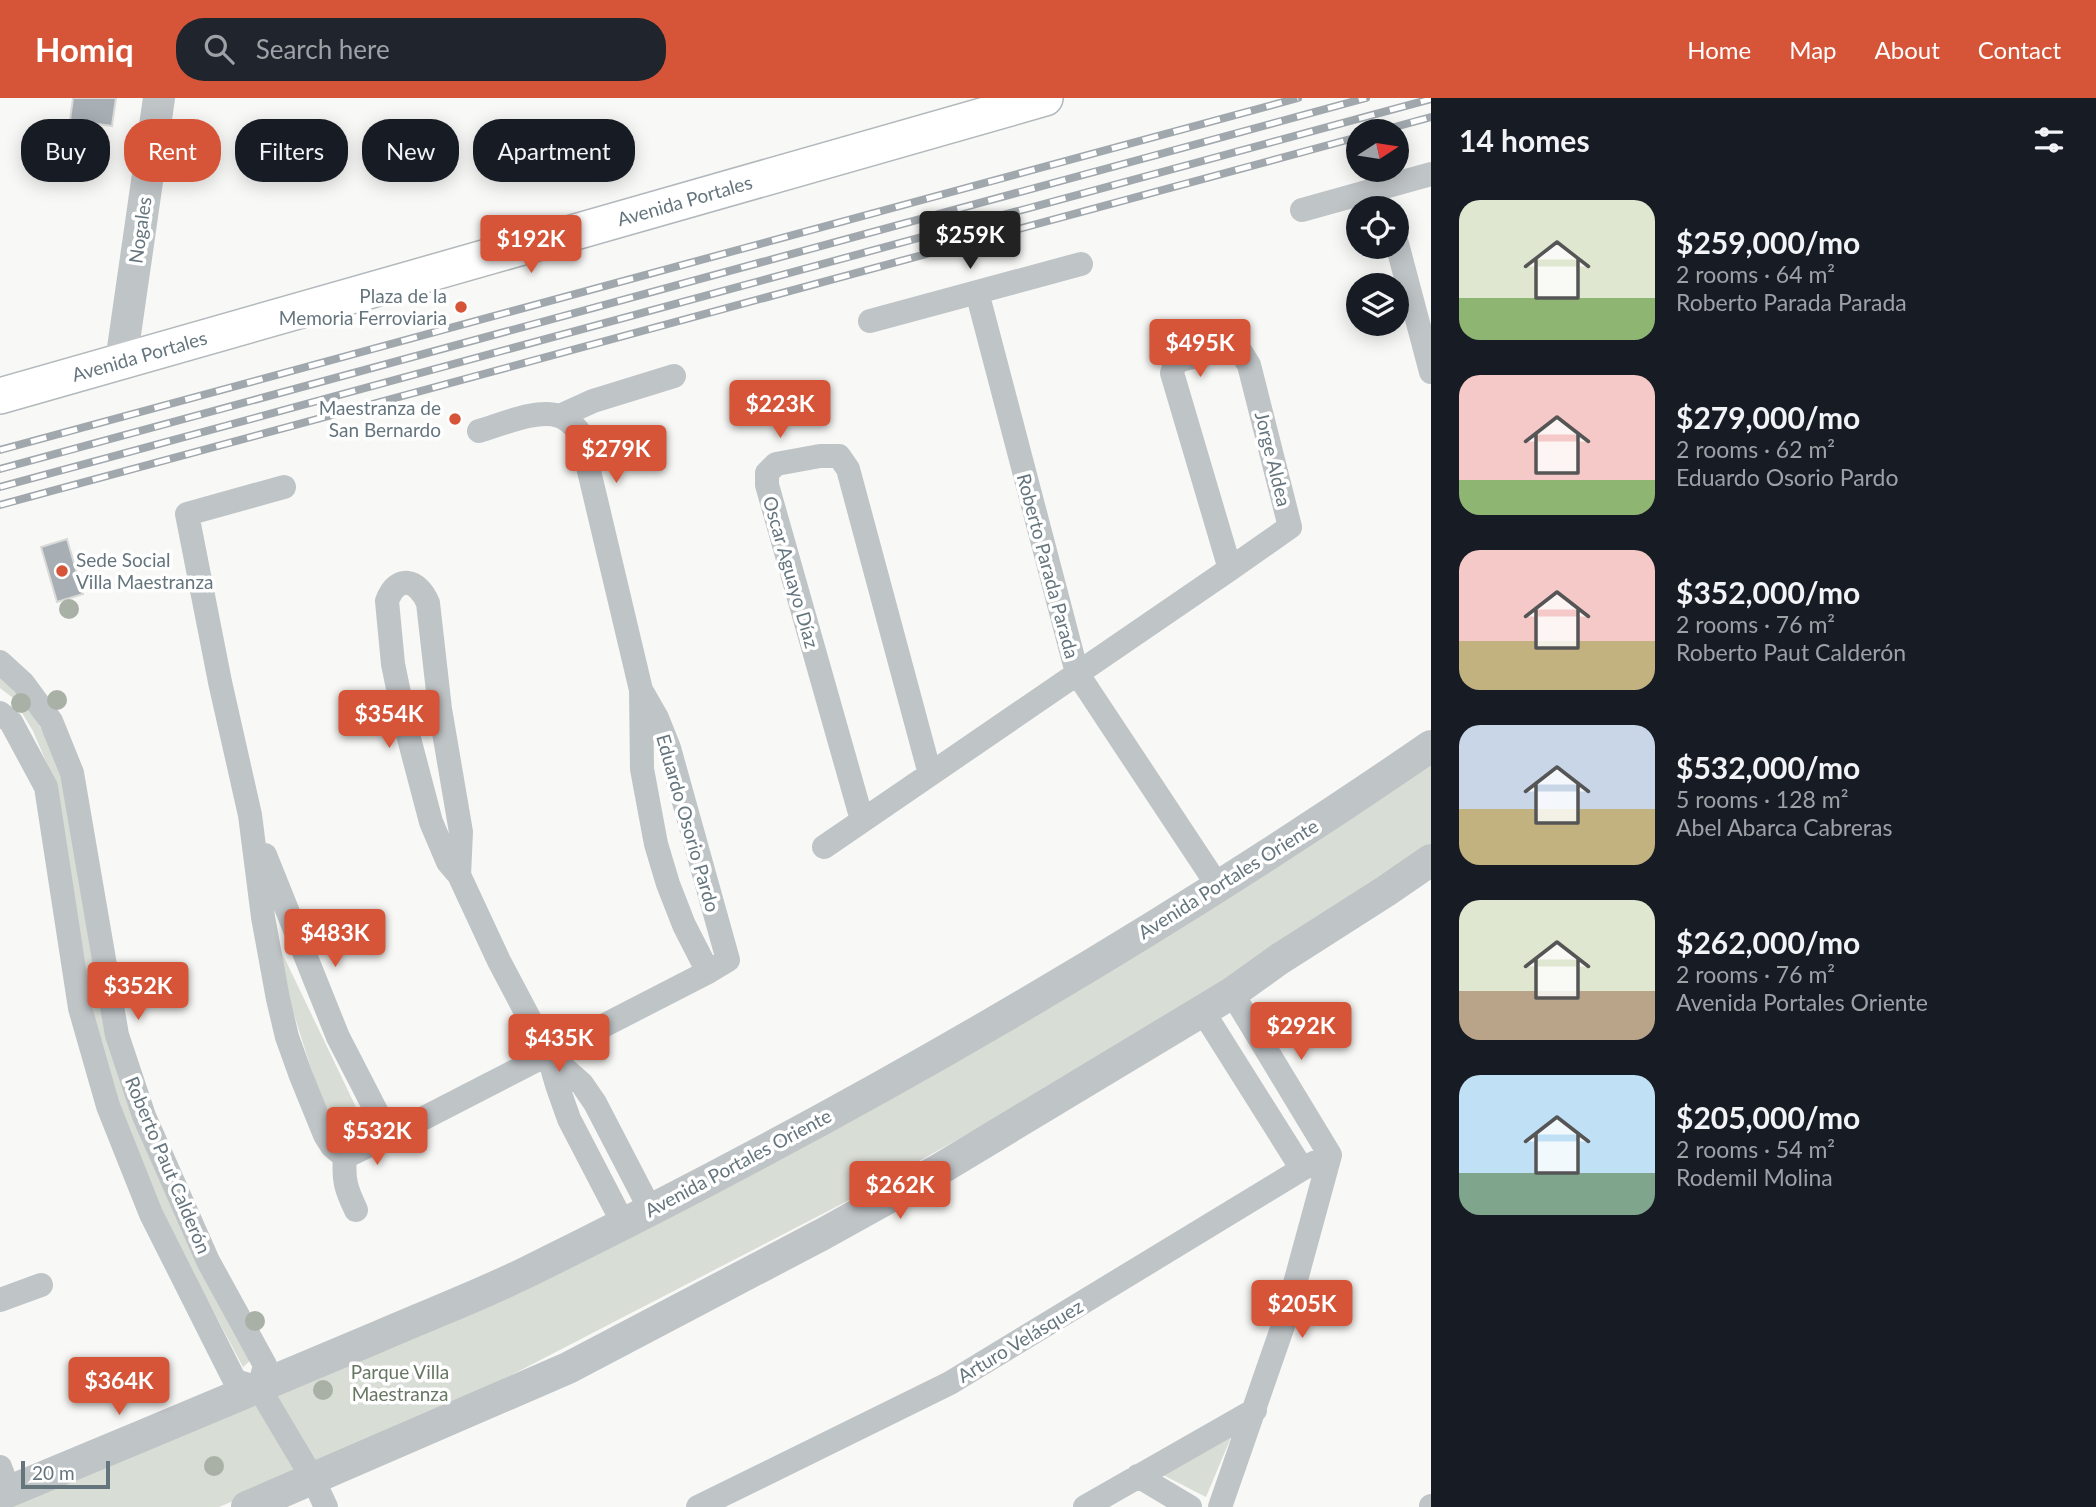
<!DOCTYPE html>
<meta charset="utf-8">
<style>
body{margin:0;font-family:Lato,sans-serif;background:#20242c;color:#f1f3f6;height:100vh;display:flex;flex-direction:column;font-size:26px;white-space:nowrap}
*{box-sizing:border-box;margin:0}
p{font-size:23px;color:#9ea1a6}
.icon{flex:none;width:38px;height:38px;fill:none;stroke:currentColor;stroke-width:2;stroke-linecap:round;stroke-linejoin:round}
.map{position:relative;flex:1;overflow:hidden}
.sheet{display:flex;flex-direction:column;background:#171b24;width:665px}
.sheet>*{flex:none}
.hud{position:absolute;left:21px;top:21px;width:665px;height:63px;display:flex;gap:14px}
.needle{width:46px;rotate:78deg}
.fabs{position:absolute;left:1346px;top:21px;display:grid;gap:14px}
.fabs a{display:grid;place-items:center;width:63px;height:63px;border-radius:50%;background:#171b24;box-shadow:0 4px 18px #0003;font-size:35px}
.scale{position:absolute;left:21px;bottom:18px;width:89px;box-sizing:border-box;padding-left:7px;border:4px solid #65757e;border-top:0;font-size:19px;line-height:24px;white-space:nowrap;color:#65757e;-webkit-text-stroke:5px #fff;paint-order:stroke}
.price{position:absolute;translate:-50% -60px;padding:0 16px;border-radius:7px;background:#d65538;color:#fff;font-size:23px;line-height:46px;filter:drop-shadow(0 2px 4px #0008)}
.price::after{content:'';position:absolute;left:50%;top:42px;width:21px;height:16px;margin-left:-10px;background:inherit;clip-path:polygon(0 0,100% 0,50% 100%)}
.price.current{background:#222;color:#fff}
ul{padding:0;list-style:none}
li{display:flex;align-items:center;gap:21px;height:175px;padding:0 28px}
li span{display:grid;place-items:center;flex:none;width:196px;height:140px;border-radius:21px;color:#555}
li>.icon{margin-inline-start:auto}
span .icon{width:84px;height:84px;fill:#fffc;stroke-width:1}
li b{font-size:30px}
h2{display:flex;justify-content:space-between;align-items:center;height:84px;padding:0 28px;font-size:30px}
.chip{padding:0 24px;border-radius:28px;background:#171b24;box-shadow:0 4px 18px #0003;font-size:24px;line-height:63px}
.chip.current{background:#d65538;color:#fff}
header{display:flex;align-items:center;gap:42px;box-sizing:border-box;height:98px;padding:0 35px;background:#d65538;color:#fff}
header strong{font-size:33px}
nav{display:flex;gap:38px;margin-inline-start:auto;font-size:24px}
.search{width:490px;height:63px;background:#20242c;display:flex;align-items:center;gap:18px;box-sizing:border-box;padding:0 24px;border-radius:28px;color:#9ea1a6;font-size:26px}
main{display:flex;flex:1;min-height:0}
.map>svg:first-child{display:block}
.green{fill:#d8ddd5}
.building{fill:#a7afb4;stroke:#dadad8;stroke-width:2}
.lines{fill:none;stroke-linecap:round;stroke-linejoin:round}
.secondary-casing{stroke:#b2b8bc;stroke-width:38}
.minor{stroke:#bfc4c7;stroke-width:24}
.tertiary{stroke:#bfc4c7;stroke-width:32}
.secondary{stroke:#fff;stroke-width:35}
.rail-casing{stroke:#a1a8ad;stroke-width:8}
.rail{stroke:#fff;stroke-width:5;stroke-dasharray:16;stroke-linecap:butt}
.tree{fill:#a9b1a6}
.poi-dot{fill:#d65538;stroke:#fff;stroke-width:2.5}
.labels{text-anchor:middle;stroke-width:7;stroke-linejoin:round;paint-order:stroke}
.street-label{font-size:19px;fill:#65757e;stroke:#fff}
.poi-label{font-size:19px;fill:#65757e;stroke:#fff;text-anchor:end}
.park-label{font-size:19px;fill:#687764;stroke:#fff}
</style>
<header>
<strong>Homiq</strong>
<div class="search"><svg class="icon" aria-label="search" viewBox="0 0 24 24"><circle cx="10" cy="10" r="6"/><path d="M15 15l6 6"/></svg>Search here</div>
<nav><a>Home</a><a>Map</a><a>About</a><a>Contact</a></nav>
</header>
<main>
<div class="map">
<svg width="1431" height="1409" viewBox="0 0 1431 1409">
<rect width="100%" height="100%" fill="#f8f8f6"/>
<path class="green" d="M0,578L17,591L43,634L60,672L109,948L251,1262L243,1269L169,1130L124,1026L94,918L50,673L33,633L13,600L0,590Z
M1431,652V753L1213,893L985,1026L857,1098L419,1325L219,1409H0L539,1176Z
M260,809L365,1028L334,1043Z
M1232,1337L1206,1399L1161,1376Z"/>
<path class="building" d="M73,0H116L112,28L70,22Z
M67,441L83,496L57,504L41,449Z"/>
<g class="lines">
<defs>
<g id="secondary">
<path id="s1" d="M0,298L1045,0"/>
</g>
</defs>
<use href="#secondary" class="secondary-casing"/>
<path class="minor" d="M1302,112L1431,76
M1396,142L1431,274
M977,194L1077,575L1218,788
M870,223L1081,166
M560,318L593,303L674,278
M479,333C500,327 538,310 559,318C569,321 574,328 580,335L641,592L642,671L656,746L668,786L684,827L708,874
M284,389L187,416L220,584L250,717L263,819L278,901L287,939L301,978L325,1037L332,1048L345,1059
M0,564L23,585L51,623L72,675L117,937L144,1018L208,1163L265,1267L259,1290
M0,615L11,624L46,689L80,910L108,1008L151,1116L235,1283L259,1290L313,1381L326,1409
M862,722L767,387V375L776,366L820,358H839L848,371L930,676
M824,749L1230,471L1290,429L1249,267L1241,254L1225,251L1176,263L1172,275L1230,471
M265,757L338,939L389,1038
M459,777L461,734L440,611L428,505C418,481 397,476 387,503L393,566L406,629L431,724L448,764L459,777L499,863L548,956L557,987L569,1021L623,1125
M1202,912L1302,1071
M548,956L582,986L595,1005L650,1111
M345,1059L389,1038L708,874L728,862L669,650L657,620L641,592
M345,1059C343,1082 346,1091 356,1112
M0,1202L41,1187
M0,1369L9,1393
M1138,1378L1190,1409
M698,1409L950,1285L1302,1071L1330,1057
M1085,1409L1255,1312
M1220,1409L1285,1222L1330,1057L1232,895
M1431,1409V1408"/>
<path class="tertiary" d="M121,264L159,0
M0,1397C125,1345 251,1293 375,1240C425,1218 476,1199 525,1175C839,1021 1143,846 1431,648
M247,1409L568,1270L823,1136L940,1071L1232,895L1278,862L1386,793L1431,762"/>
<use href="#secondary" class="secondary"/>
<defs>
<path id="rail" d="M1380,33L1431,19
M0,352L1298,0
M0,371L1366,0
M0,389L1431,1
M0,407L1358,39"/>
</defs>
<use href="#rail" class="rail-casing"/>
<use href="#rail" class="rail"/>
</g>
<g class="tree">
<circle cx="69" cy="511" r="10"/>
<circle cx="57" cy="602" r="10"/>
<circle cx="21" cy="605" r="10"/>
<circle cx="255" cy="1223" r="10"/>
<circle cx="323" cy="1292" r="10"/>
<circle cx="214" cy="1368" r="10"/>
</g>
<g class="poi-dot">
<circle cx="461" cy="209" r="7"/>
<circle cx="455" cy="321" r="7"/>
<circle cx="62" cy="473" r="7"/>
</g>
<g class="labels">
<g class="street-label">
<text dy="7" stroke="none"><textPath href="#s1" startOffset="712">Avenida Portales</textPath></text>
<text transform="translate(140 132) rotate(-82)" y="7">Nogales</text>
<text dy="7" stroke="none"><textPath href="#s1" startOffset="145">Avenida Portales</textPath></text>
<text transform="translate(1273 361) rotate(76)" y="7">Jorge Aldea</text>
<text transform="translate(1048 468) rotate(75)" y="7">Roberto Parada Parada</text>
<text transform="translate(791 474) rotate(74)" y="7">Oscar Aguayo Díaz</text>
<text transform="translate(688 725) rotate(74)" y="7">Eduardo Osorio Pardo</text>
<text transform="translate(1228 781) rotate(-32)" y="7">Avenida Portales Oriente</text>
<text transform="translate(738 1065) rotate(-28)" y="7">Avenida Portales Oriente</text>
<text transform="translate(168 1067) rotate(67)" y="7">Roberto Paut Calderón</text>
<text transform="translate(1020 1243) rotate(-31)" y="7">Arturo Velásquez</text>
</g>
<g class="poi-label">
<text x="447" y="205">Plaza de la<tspan x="447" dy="22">Memoria Ferroviaria</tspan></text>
<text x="441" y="317">Maestranza de<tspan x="441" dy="22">San Bernardo</tspan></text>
<text x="76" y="469" text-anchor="start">Sede Social<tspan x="76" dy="22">Villa Maestranza</tspan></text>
</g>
<g class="park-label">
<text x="400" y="1281">Parque Villa<tspan x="400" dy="22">Maestranza</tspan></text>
</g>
</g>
</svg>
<div class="fabs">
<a><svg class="needle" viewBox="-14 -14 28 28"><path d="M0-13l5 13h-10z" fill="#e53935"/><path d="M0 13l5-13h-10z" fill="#9ea1a6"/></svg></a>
<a><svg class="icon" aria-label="locate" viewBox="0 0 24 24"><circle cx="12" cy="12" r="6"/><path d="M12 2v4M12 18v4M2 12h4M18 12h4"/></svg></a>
<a><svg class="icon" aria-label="layers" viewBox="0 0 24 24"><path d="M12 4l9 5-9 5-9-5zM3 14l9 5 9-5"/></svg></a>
</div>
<div class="scale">20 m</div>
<b class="price current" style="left:970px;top:173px">$259K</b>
<b class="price" style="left:531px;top:177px">$192K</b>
<b class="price" style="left:1200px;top:281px">$495K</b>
<b class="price" style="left:780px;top:342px">$223K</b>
<b class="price" style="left:616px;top:387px">$279K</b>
<b class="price" style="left:389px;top:652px">$354K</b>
<b class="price" style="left:335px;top:871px">$483K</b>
<b class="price" style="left:138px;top:924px">$352K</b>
<b class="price" style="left:1301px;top:964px">$292K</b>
<b class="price" style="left:559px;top:976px">$435K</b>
<b class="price" style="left:377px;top:1069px">$532K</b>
<b class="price" style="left:900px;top:1123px">$262K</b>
<b class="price" style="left:1302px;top:1242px">$205K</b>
<b class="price" style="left:119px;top:1319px">$364K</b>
<div class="hud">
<a class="chip">Buy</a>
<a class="chip current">Rent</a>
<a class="chip">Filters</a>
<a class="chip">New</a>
<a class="chip">Apartment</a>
</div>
</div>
<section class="sheet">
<h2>14 homes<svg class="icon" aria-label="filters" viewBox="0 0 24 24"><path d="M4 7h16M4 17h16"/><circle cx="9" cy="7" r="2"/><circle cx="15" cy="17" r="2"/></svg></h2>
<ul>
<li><span style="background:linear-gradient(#dfe7d0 70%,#8fb573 0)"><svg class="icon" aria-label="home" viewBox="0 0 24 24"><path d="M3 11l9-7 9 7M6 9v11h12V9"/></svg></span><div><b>$259,000/mo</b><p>2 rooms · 64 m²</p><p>Roberto Parada Parada</p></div></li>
<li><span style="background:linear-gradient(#f6c9c9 75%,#8fb573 0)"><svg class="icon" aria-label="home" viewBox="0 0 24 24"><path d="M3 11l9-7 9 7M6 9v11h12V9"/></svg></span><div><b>$279,000/mo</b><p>2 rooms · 62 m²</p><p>Eduardo Osorio Pardo</p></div></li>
<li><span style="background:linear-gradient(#f6c9c9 65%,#c2b280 0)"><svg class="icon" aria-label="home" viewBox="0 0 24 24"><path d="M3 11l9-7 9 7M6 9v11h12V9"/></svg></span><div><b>$352,000/mo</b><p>2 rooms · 76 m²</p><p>Roberto Paut Calderón</p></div></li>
<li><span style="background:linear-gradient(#c9d6e8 60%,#c2b280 0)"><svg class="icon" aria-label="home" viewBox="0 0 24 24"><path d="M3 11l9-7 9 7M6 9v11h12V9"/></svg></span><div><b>$532,000/mo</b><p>5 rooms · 128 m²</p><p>Abel Abarca Cabreras</p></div></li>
<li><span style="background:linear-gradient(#dfe7d0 65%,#b9a48a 0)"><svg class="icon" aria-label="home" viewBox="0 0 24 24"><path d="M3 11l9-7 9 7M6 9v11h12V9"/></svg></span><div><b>$262,000/mo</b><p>2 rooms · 76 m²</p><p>Avenida Portales Oriente</p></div></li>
<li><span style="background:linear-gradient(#bfe0f5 70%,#7fa58c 0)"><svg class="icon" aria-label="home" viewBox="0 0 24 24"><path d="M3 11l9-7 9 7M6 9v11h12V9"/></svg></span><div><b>$205,000/mo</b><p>2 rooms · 54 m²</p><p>Rodemil Molina</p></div></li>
</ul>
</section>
</main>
